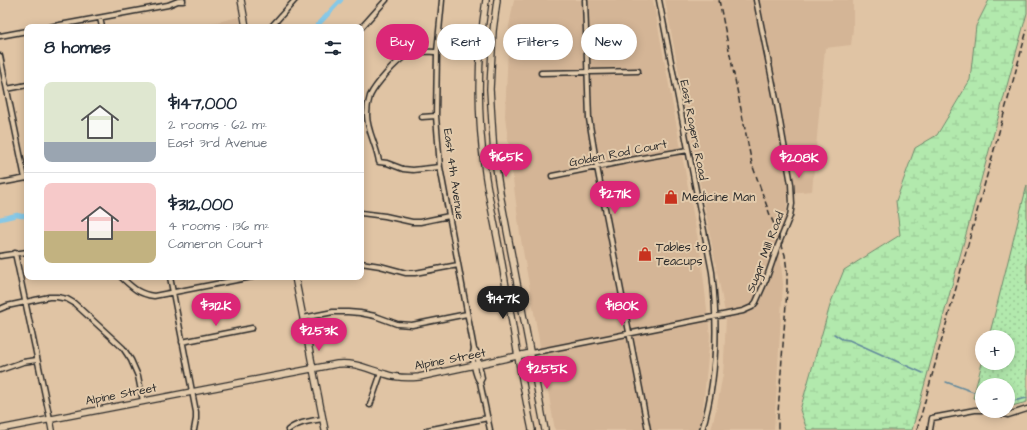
<!DOCTYPE html>
<meta charset="utf-8">
<style>
body{margin:0;font-family:"Architects Daughter",sans-serif;background:#f6f6f7;color:#1f2937;height:100vh;display:flex;flex-direction:column;font-size:15px;white-space:nowrap}
*{box-sizing:border-box;margin:0}
p{font-size:13px;color:#747a83}
.icon{flex:none;width:22px;height:22px;fill:none;stroke:currentColor;stroke-width:2;stroke-linecap:round;stroke-linejoin:round}
.map{position:relative;flex:1;overflow:hidden}
.side{position:absolute;left:24px;top:24px;width:340px;height:256px;display:flex;flex-direction:column;background:#fff;border-radius:8px;box-shadow:0 2px 10px #0003}
.side>*{flex:none}
.hud{position:absolute;left:376px;top:24px;width:380px;height:36px;display:flex;gap:8px}
.tools{position:absolute;left:975px;top:330px;display:grid;gap:8px}
.tools a{display:grid;place-items:center;width:40px;height:40px;border-radius:50%;background:#fff;box-shadow:0 2px 10px #0003;font-size:20px}
.price{position:absolute;translate:-50% -34px;padding:0 9px;border-radius:14px;background:#db2777;color:#fff;font-size:13px;line-height:26px;filter:drop-shadow(0 1px 2px #0008)}
.price::after{content:'';position:absolute;left:50%;top:24px;width:12px;height:9px;margin-left:-6px;background:inherit;clip-path:polygon(0 0,100% 0,50% 100%)}
.price.on{background:#222;color:#fff}
ul{padding:0;list-style:none}
li{display:flex;align-items:center;gap:12px;height:100px;padding:0 20px}
li+li{border-top:1px solid #e0e1e3}
li span{display:grid;place-items:center;flex:none;width:112px;height:80px;border-radius:8px;color:#555}
li>.icon{margin-inline-start:auto}
span .icon{width:48px;height:48px;fill:#fffc;stroke-width:1}
li b{font-size:17px}
h2{display:flex;justify-content:space-between;align-items:center;height:48px;padding:0 20px;font-size:17px}
.tag{padding:0 14px;border-radius:18px;background:#fff;box-shadow:0 2px 10px #0003;font-size:14px;line-height:36px}
.tag.on{background:#db2777;color:#fff}
.map>svg:first-child{display:block}
.built{fill:#d4b596}
.grass{fill:url(#grass-dots);stroke:#6e8a6c}
.wetland{fill:url(#wetland-marsh);stroke:#6e8a6c}
.lines{fill:none;stroke-linecap:round;stroke-linejoin:round}
.stream{stroke:#62899c;stroke-width:1.5}
.canal{stroke:#86c8e7;stroke-width:4.5}
.street-casing{stroke:#2b2b2b;stroke-width:7}
.secondary-casing{stroke:#2b2b2b;stroke-width:8}
.street{stroke:#e2caab;stroke-width:4}
.secondary{stroke:#e2caab;stroke-width:5.5}
.rail{stroke:#2b2b2b;stroke-width:1.5;stroke-dasharray:6 3;stroke-linecap:butt}
.labels{text-anchor:middle;stroke-width:4;stroke-linejoin:round;paint-order:stroke}
.street-label{font-size:12px;fill:#2b2b2b;stroke:#e2caab}
.poi-label{font-size:12px;fill:#2b2b2b;stroke:#e2caab;text-anchor:start}
</style>
<div class="map">
<svg width="1027" height="430" viewBox="0 0 1027 430">
<defs>
<pattern id="grass-dots" width="8" height="8" patternUnits="userSpaceOnUse"><rect width="8" height="8" fill="#b2e9ad"/><path d="M2 2h.1M6 6h.1" fill="none" stroke="#99c895" stroke-width="1.8" stroke-linecap="round"/></pattern>
<pattern id="wetland-marsh" width="20" height="14" patternUnits="userSpaceOnUse"><rect width="20" height="14" fill="#b2e9ad"/><path d="M1 5h8M5 5V1M11 12h8M15 12V8" fill="none" stroke="#99c895"/></pattern>
</defs>
<rect width="100%" height="100%" fill="#e0c4a4"/>
<filter id="ink" filterUnits="userSpaceOnUse"><feTurbulence type="fractalNoise" baseFrequency=".025" numOctaves="2"/><feDisplacementMap in="SourceGraphic" scale="8" xChannelSelector="R" yChannelSelector="G"/><feConvolveMatrix kernelMatrix="1 2 1 2 8 2 1 2 1" color-interpolation-filters="sRGB"/></filter>
<g filter="url(#ink)">
<path class="built" d="M514,0H653L701,256L710,336L702,418L697,430H555L520,234L505,116L509,26Z
M665,0H853V29L851,45L825,48L812,191L788,193L785,224L780,254L783,284L774,430H711L717,406L723,374L724,360L726,318Z
M239,17L241,27H195Z"/>
<path class="grass" d="M1027,185V402L1008,407V385H982V400L973,398L982,363H1008V337H989Z"/>
<path class="wetland" d="M989,0H1027V13L912,430H807L800,410L831,302L844,270L900,235L896,201L915,148L937,135L970,80L976,26Z"/>
<g class="lines">
<path class="stream" d="M834,334L842,339L849,340L923,373
M946,382L982,395
M1008,402L1027,398"/>
<path class="canal" d="M316,27L341,0
M0,219L17,215L21,216H27"/>
<defs>
<path id="street" d="M442,0L437,52L436,116L440,167L474,349L476,351L482,378L480,382
M585,0L589,119L597,167L648,430
M659,0L712,272C718,325 718,378 702,430
M100,18L102,27
M49,27L168,5L178,1H183V0
M271,27L295,0
M361,28L386,0
M0,36L27,31
M437,52C427,52 416,50 407,55C396,61 375,85 370,96C368,102 367,109 367,115C367,131 377,146 379,162L387,163L403,169L413,170L440,167
M0,56L25,178
M541,73L638,71
M7,89L27,85
M422,117L436,116
M552,176L636,159L688,150
M0,183L27,178
M361,213L385,216L412,222H420L449,216
M15,253L50,419
M0,256L27,252
M361,263L380,266L406,273H415L458,265
M121,277C132,287 138,294 154,296L252,277
M170,277L196,412V419L194,430
M0,309L7,306L49,297H57L67,299L74,303L123,348L131,360L138,376L143,401
M303,318L333,312H348L360,313L375,316L397,324L412,325L467,314
M182,342L252,328
M474,349C471,356 475,376 480,382L490,430
M531,353L743,311L752,307L756,302L767,277L777,248L790,216L792,204L791,184L776,99L756,0
M0,370L23,362L37,360
M370,405L381,373
M989,411L1008,415L1027,409
M288,430C298,422 311,421 323,419
M427,430L488,418
M930,430L932,418L975,410H982"/>
<path id="secondary" d="M241,0L246,27
M486,0C477,57 477,114 485,172C489,200 496,229 501,258C511,315 520,373 532,430
M497,0L493,31L490,89L494,155L501,199L545,430
M295,277L325,430
M50,419L52,430
M0,429L337,364C356,362 367,369 385,374C396,378 408,378 419,377L531,353"/>
</defs>
<use href="#street" class="street-casing"/>
<use href="#secondary" class="secondary-casing"/>
<use href="#street" class="street"/>
<use href="#secondary" class="secondary"/>
<path class="rail" d="M719,0L752,164L770,215L777,231L785,255L787,271V290L778,413V430
M917,430L1027,30"/>
</g>
</g>
<defs>
<symbol id="shop-bare" viewBox="-9 -9 18 18"><path d="M-5-2.5h2.3a2.7 3.5 0 0 1 5.4 0H5L5.5 6h-11ZM-1.5-2.5h3a1.5 2.3 0 0 0-3 0Z" fill="#c8321e" stroke="#e2caab" stroke-width="2.5" paint-order="stroke"/></symbol>
</defs>
<g fill-rule="evenodd">
<use href="#shop-bare" x="661" y="187" width="20" height="20"/>
<use href="#shop-bare" x="635" y="244" width="20" height="20"/>
</g>
<g class="labels">
<g class="street-label">
<text transform="translate(694 130) rotate(79)" y="4">East Rogers Road</text>
<text transform="translate(618 153) rotate(-11)" y="4">Golden Rod Court</text>
<text transform="translate(454 174) rotate(82)" y="4">East 4th Avenue</text>
<text transform="translate(765 252) rotate(-69)" y="4">Sugar Mill Road</text>
<text transform="translate(450 359) rotate(-11)" y="4">Alpine Street</text>
<text transform="translate(121 394) rotate(-11)" y="4">Alpine Street</text>
</g>
<g class="poi-label">
<text x="682" y="201">Medicine Man</text>
<text x="656" y="251">Tables to<tspan x="656" dy="14">Teacups</tspan></text>
</g>
</g>
</svg>
<div class="tools">
<a>+</a>
<a>−</a>
</div>
<b class="price" style="left:506px;top:178px">$165K</b>
<b class="price" style="left:799px;top:179px">$208K</b>
<b class="price" style="left:615px;top:215px">$271K</b>
<b class="price on" style="left:503px;top:320px">$147K</b>
<b class="price" style="left:216px;top:327px">$312K</b>
<b class="price" style="left:622px;top:327px">$180K</b>
<b class="price" style="left:319px;top:352px">$253K</b>
<b class="price" style="left:547px;top:390px">$255K</b>
<div class="hud">
<a class="tag on">Buy</a>
<a class="tag">Rent</a>
<a class="tag">Filters</a>
<a class="tag">New</a>
</div>
<section class="side">
<h2>8 homes<svg class="icon" aria-label="filters" viewBox="0 0 24 24"><path d="M4 7h16M4 17h16"/><circle cx="9" cy="7" r="2"/><circle cx="15" cy="17" r="2"/></svg></h2>
<ul>
<li><span style="background:linear-gradient(#dfe7d0 75%,#9aa5b1 0)"><svg class="icon" aria-label="home" viewBox="0 0 24 24"><path d="M3 11l9-7 9 7M6 9v11h12V9"/></svg></span><div><b>$147,000</b><p>2 rooms · 62 m²</p><p>East 3rd Avenue</p></div></li>
<li><span style="background:linear-gradient(#f6c9c9 60%,#c2b280 0)"><svg class="icon" aria-label="home" viewBox="0 0 24 24"><path d="M3 11l9-7 9 7M6 9v11h12V9"/></svg></span><div><b>$312,000</b><p>4 rooms · 136 m²</p><p>Cameron Court</p></div></li>
</ul>
</section>
</div>
